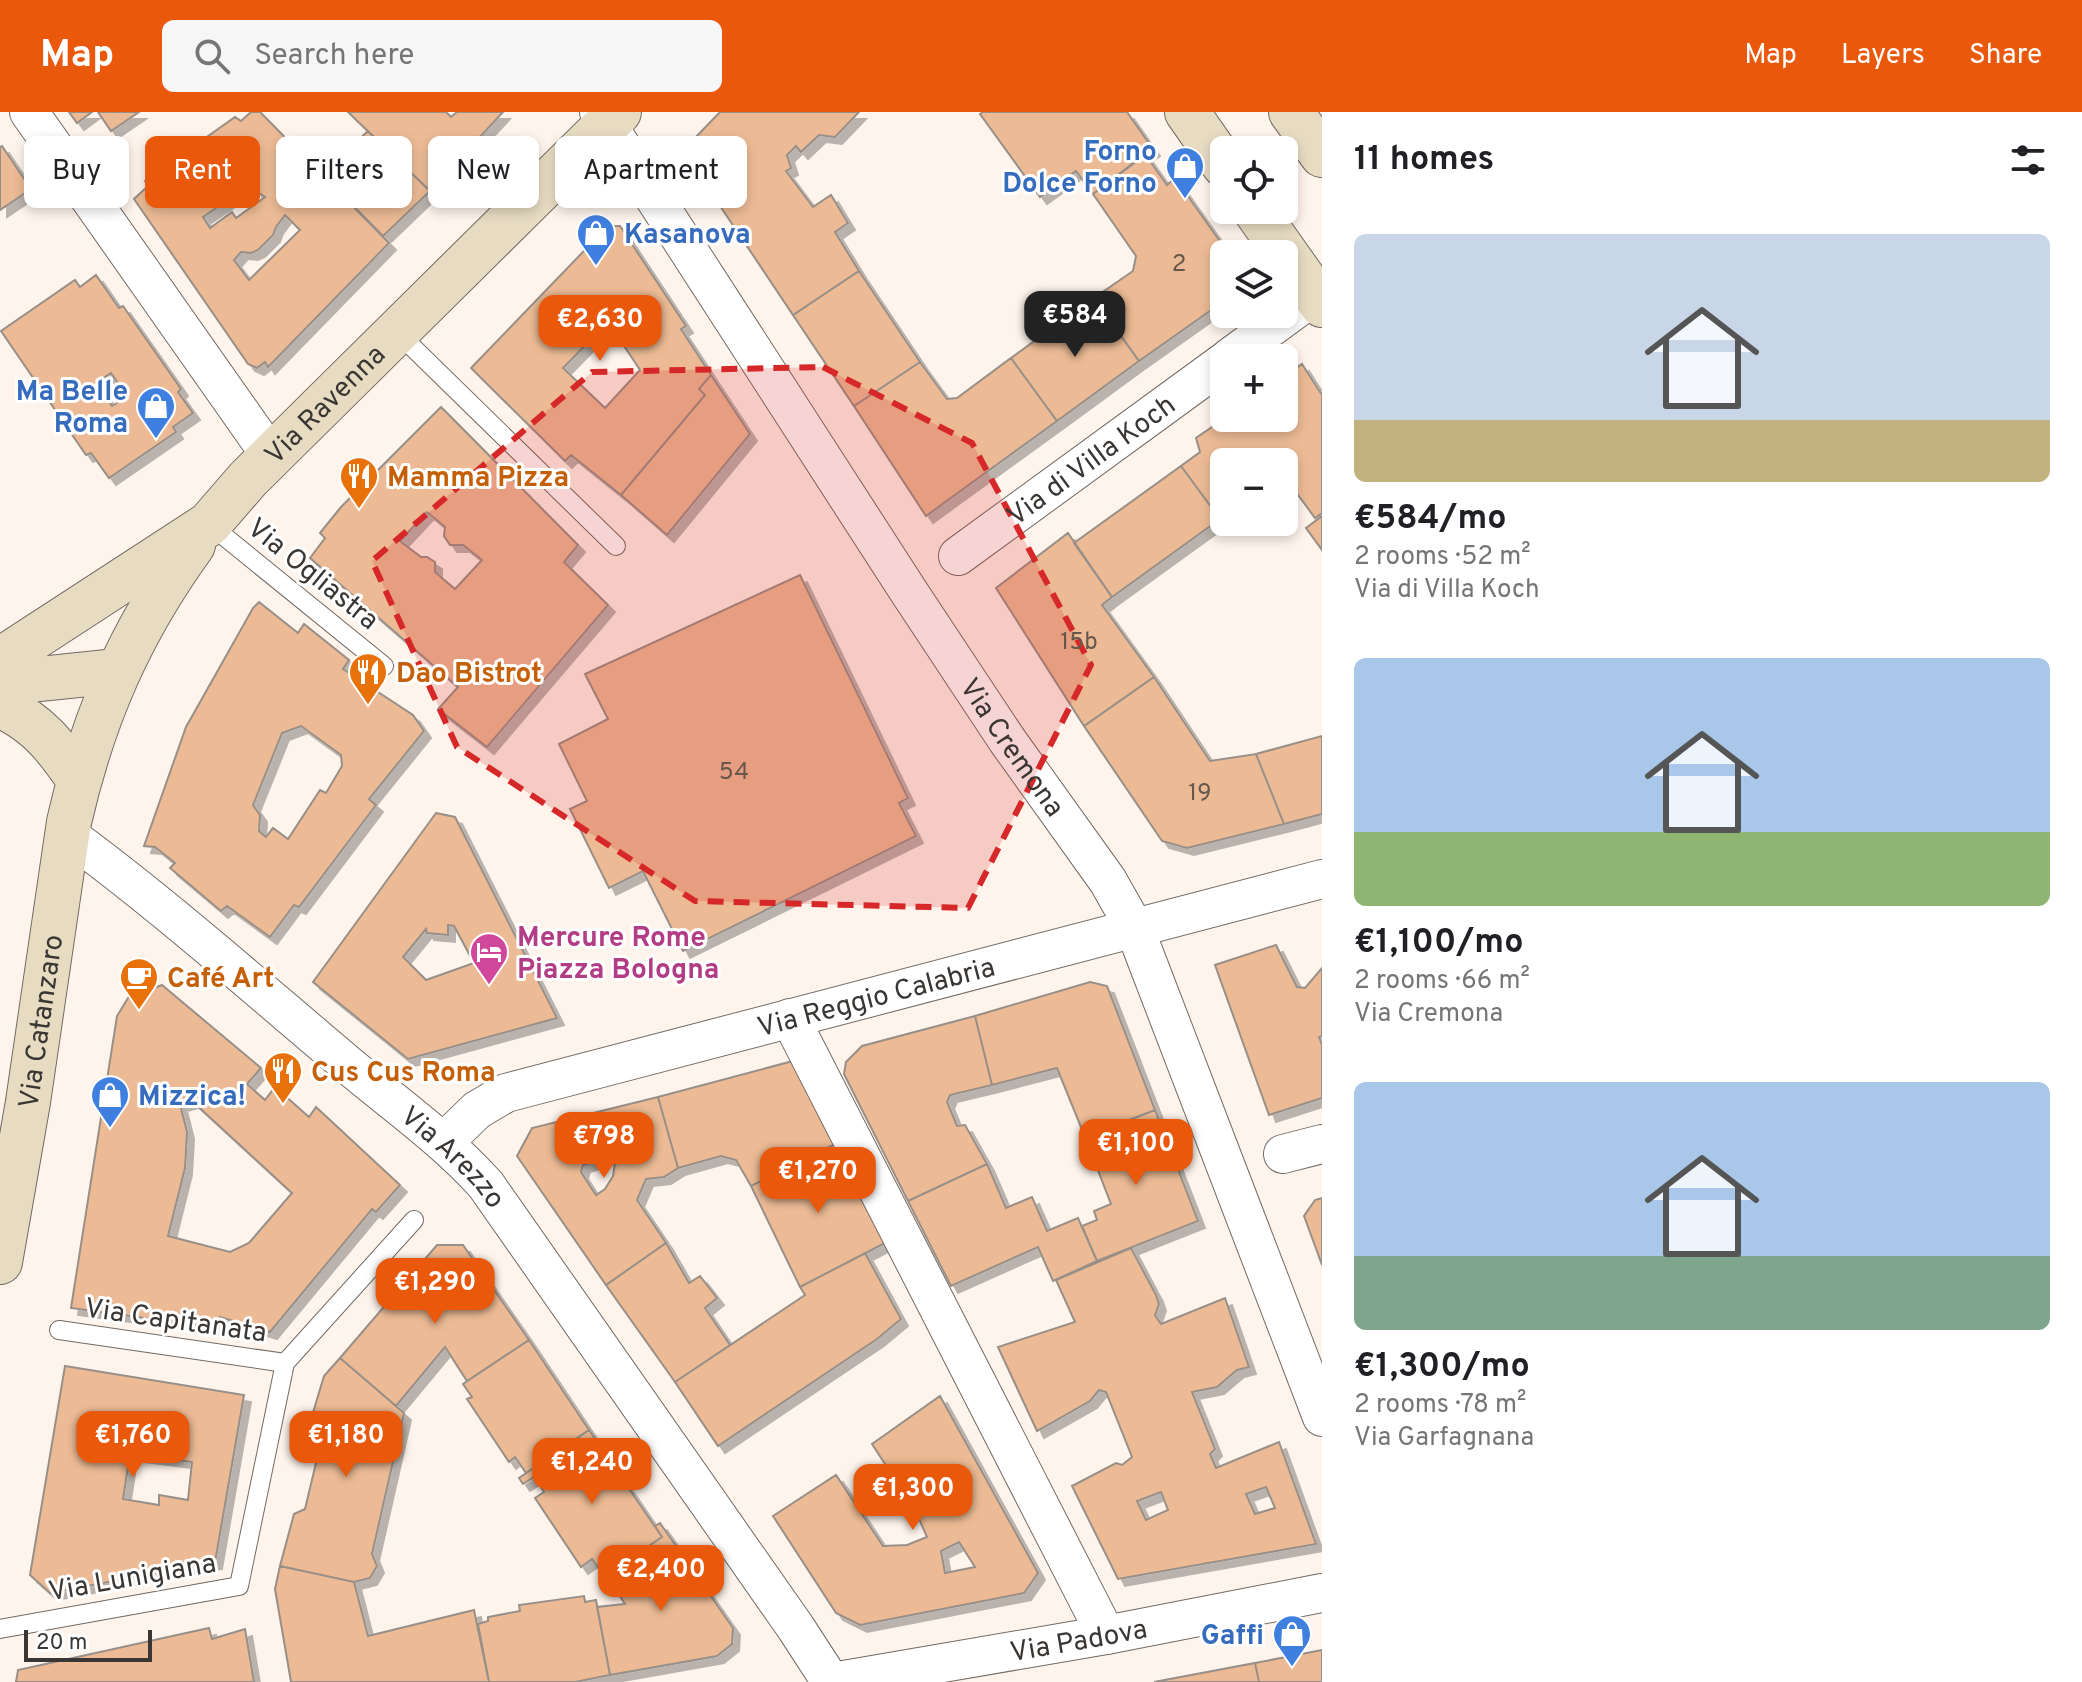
<!DOCTYPE html>
<meta charset="utf-8">
<style>
body{margin:0;font-family:Overpass,sans-serif;background:#f6f6f6;color:#202124;height:100vh;display:flex;flex-direction:column;font-size:30px;white-space:nowrap}
*{box-sizing:border-box;margin:0}
p{font-size:26px;color:#757577}
.icon{flex:none;width:44px;height:44px;fill:none;stroke:currentColor;stroke-width:2;stroke-linecap:round;stroke-linejoin:round}
.map{position:relative;flex:1;overflow:hidden}
.details{display:flex;flex-direction:column;background:#fff;width:760px}
.details>*{flex:none}
.banner{position:absolute;left:24px;top:24px;width:760px;height:72px;display:flex;gap:16px}
.fabs{position:absolute;left:1210px;top:24px;display:grid;gap:16px}
.fabs a{display:grid;place-items:center;width:88px;height:88px;border-radius:12px;background:#fff;box-shadow:0 4px 12px #0003;font-size:40px}
.scale{position:absolute;left:24px;bottom:20px;width:128px;box-sizing:border-box;padding-left:8px;border:4px solid #393633;border-top:0;font-size:22px;line-height:28px;white-space:nowrap;color:#393633;-webkit-text-stroke:6px #fff;paint-order:stroke}
.price{position:absolute;translate:-50% -68px;padding:0 18px;border-radius:16px;background:#ea580c;color:#fff;font-size:26px;line-height:52px;filter:drop-shadow(0 2px 4px #0008)}
.price::after{content:'';position:absolute;left:50%;top:48px;width:24px;height:18px;margin-left:-12px;background:inherit;clip-path:polygon(0 0,100% 0,50% 100%)}
.price.selected{background:#222;color:#fff}
ul{padding:0;list-style:none}
li{display:grid;align-content:center;gap:16px;height:424px;padding:0 32px}
li span{display:grid;place-items:center;height:248px;border-radius:12px;color:#555}
li>.icon{margin-inline-start:auto}
span .icon{width:144px;height:144px;fill:#fffc;stroke-width:1}
li b{font-size:34px}
h2{display:flex;justify-content:space-between;align-items:center;height:96px;padding:0 32px;font-size:34px}
.pill{padding:0 28px;border-radius:12px;background:#fff;box-shadow:0 4px 12px #0003;font-size:28px;line-height:72px}
.pill.selected{background:#ea580c;color:#fff}
header{display:flex;align-items:center;gap:48px;box-sizing:border-box;height:112px;padding:0 40px;background:#ea580c;color:#fff}
header strong{font-size:38px}
nav{display:flex;gap:44px;margin-inline-start:auto;font-size:28px}
.search{width:560px;height:72px;background:#f6f6f6;display:flex;align-items:center;gap:20px;box-sizing:border-box;padding:0 28px;border-radius:12px;color:#757577;font-size:30px}
main{display:flex;flex:1;min-height:0}
.map>svg:first-child{display:block}
.building{fill:#ecbb95;stroke:#988f88;stroke-width:2;fill-rule:evenodd;filter:url(#shadow)}
.lines{fill:none;stroke-linecap:round;stroke-linejoin:round}
.lane-casing{stroke:#726963;stroke-width:20}
.street-casing{stroke:#726963;stroke-width:40}
.secondary-casing{stroke:#726963;stroke-width:46}
.lane{stroke:#fff;stroke-width:18}
.street{stroke:#fff;stroke-width:38}
.secondary{stroke:#e7dcc2;stroke-width:44}
.marked{fill:#d62828;fill-opacity:0.2;stroke:#d62828;stroke-width:6;stroke-dasharray:16 10;stroke-linejoin:round}
.labels{text-anchor:middle;stroke-width:6;stroke-linejoin:round;paint-order:stroke}
.number-label{font-size:24px;fill:#66574c}
.shop-label{font-size:28px;font-weight:bold;fill:#366cbe;stroke:#fff;text-anchor:end}
.street-label{font-size:28px;fill:#393633;stroke:#fff}
.food-label{font-size:28px;font-weight:bold;fill:#c56008;stroke:#fff;text-anchor:start}
.hotel-label{font-size:28px;font-weight:bold;fill:#b23c85;stroke:#fff;text-anchor:start}
</style>
<header>
<strong>Map</strong>
<div class="search"><svg class="icon" aria-label="search" viewBox="0 0 24 24"><circle cx="10" cy="10" r="6"/><path d="M15 15l6 6"/></svg>Search here</div>
<nav><a>Map</a><a>Layers</a><a>Share</a></nav>
</header>
<main>
<div class="map">
<svg width="1322" height="1570" viewBox="0 0 1322 1570">
<defs>
<filter id="shadow"><feDropShadow dx="7" dy="7" stdDeviation="0" flood-color="#0004"/></filter>
</defs>
<rect width="100%" height="100%" fill="#fef4ec"/>
<path class="building" d="M69,0H92L77,11Z
M98,0H139L111,19Z
M251,0H260L389,131L268,255L265,250L257,256L248,252L134,87L148,74L145,69L235,5L241,9ZM252,72L256,79L265,85L236,106L232,100L210,116L203,105ZM285,103L300,118L249,168L234,148L241,140L251,141L258,138L273,123L276,115Z
M348,0H446L451,5L457,0H503L430,79Z
M720,0H859L835,25L819,23L801,40L796,34L787,43L791,56L786,59L813,95L831,83L848,111L835,120L859,159L793,203L692,52L693,28Z
M983,0H1127L1153,37L1093,82L1076,59L1040,85L980,2Z
M368,19L430,79L383,124L331,71L355,47L346,39Z
M2,34L31,77L0,98V35Z
M1145,42L1167,73L1175,66L1229,142H1224V189L1139,249L1094,186L1133,159L1136,144L1093,82Z
M608,114H620L686,214L681,217L711,263L699,277L705,283L621,383L571,343L565,349L471,256ZM608,210L640,258L605,296L563,256Z
M859,159L920,250L854,294L793,203Z
M96,163L119,196L123,194L181,277L178,280L193,301L173,315L176,320L109,366L91,341L86,343L1,219L75,168L80,175ZM111,261L127,285L112,294L97,270Z
M1094,186L1139,249L1057,309L1011,246Z
M1011,246L1057,309L926,404L854,294L920,250L947,287L957,286Z
M1302,252L1322,283V401L1315,406L1284,364V350H1224V404L1220,407L1181,354L1200,340L1196,326L1225,306H1284V264Z
M711,263L750,322L667,423L621,383L705,283L699,277Z
M441,295L578,433L564,450L608,493L487,635L438,597L458,575L310,446L325,426L320,421L341,395ZM427,400L445,415L444,424L450,433H463L482,448L455,477L435,460V450L427,445H421L400,429Z
M1181,354L1220,407L1112,485L1074,431Z
M1322,404V438L1306,416Z
M1068,421L1112,485L1102,493L1154,565L1084,614L996,476Z
M800,463L908,686L899,691L916,724L683,839L643,759L609,776L570,697L587,689L559,632L608,607L585,562Z
M259,490L298,521L304,512L349,548L343,557L413,603L424,619L369,687L376,693L299,795L294,793L270,825L227,794L221,799L170,756L175,751L155,735L144,734L186,615L253,496ZM301,614L341,643L342,654L326,681L320,678L288,727L273,716L266,725L259,719L260,703L253,693L282,621Z
M1154,565L1210,649L1256,642L1284,712L1187,736L1162,729L1084,614Z
M1322,624V702L1284,712L1256,642Z
M436,701L455,705L557,906L408,947L313,870ZM448,813L454,814L474,851L426,868L403,845L426,817L427,821L448,823Z
M1276,833L1297,875L1305,876L1322,856V924L1319,925L1322,933V986L1269,1003L1215,853Z
M1090,870L1107,874L1155,998L1085,1025L1057,956L992,973L975,904Z
M162,873L261,956L247,972L265,988L275,975L309,1005L316,995L400,1073L376,1100L372,1097L270,1220L220,1205L218,1216L71,1196L117,904L128,886ZM192,989L292,1081L249,1131L230,1140L168,1124L185,1056L187,1020L180,992Z
M975,904L992,973L950,983L947,990L957,1014L965,1013L987,1052L908,1089L844,962L846,950L862,934Z
M793,949L835,1032L751,1074L736,1048L721,1044L678,1056L658,985Z
M658,985L678,1056L664,1065L646,1067L637,1088L666,1131L606,1173L517,1044L532,1016ZM611,1044L615,1051L613,1064L605,1077L596,1083L581,1060L583,1053Z
M1155,998L1198,1109L1097,1149L1082,1114L1097,1108L1094,1099L1111,1092L1085,1025Z
M835,1032L885,1131L800,1175L751,1074Z
M987,1052L1006,1096L1032,1085L1047,1119L1078,1106L1097,1149L1053,1169L1038,1135L951,1174L908,1089Z
M1322,1086V1153L1304,1104L1315,1088Z
M666,1131L689,1171L700,1164L717,1186L705,1196L730,1233L675,1270L606,1173Z
M437,1133H463L529,1228L467,1269L445,1235L396,1294L340,1246Z
M1131,1136L1156,1183L1159,1192L1155,1203L1161,1212L1225,1186L1249,1255L1237,1258L1217,1275L1192,1280L1215,1337L1210,1342L1216,1356L1279,1330L1316,1432L1118,1467L1072,1374L1116,1351L1122,1353L1132,1345L1106,1280L1099,1278L1090,1289L1037,1319L998,1235L1075,1210L1056,1168ZM1266,1375L1275,1396L1255,1402L1246,1382ZM1161,1380L1168,1398L1146,1408L1137,1389Z
M865,1141L901,1207L877,1227L718,1334L675,1270L805,1183L800,1175Z
M529,1228L589,1318L526,1361L515,1345L509,1350L467,1287L472,1285L463,1272Z
M340,1246L404,1301L372,1442L377,1454L370,1466L354,1470L280,1454L294,1402L305,1397L321,1330L309,1314L324,1264Z
M65,1254L244,1283L215,1450L50,1481L30,1463ZM130,1342L192,1350L188,1388L159,1383V1393L123,1387Z
M940,1284L1038,1461L1024,1481L860,1513L836,1501L773,1404L836,1363L883,1434L907,1433L927,1425L915,1398L872,1332ZM959,1430L975,1455L945,1461L941,1439Z
M589,1318L662,1425L604,1464L592,1447L581,1455L535,1386L544,1380L534,1365L523,1372L519,1366Z
M660,1411L733,1516L732,1532L717,1544L610,1563L597,1495L625,1492L606,1463L662,1425L655,1414Z
M280,1454L354,1470L368,1524L474,1498L489,1570H291L275,1477Z
M584,1484L585,1490L596,1488L610,1563L575,1570H489L478,1512L488,1509V1505L520,1499L519,1493Z
M209,1516L212,1527L245,1517L254,1570H16L18,1558Z
M1322,1538V1570H1259L1255,1551Z
M1255,1551L1259,1570H1154Z"/>
<g class="lines">
<defs>
<path id="lane" d="M398,221L616,434
M209,412L384,554
M59,1218L285,1251
M0,1517L239,1474L285,1251L414,1108"/>
<g id="street">
<path d="M29,0L271,344"/>
<path id="s1" d="M599,0L909,480L1007,628L1108,769L1134,815L1322,1305"/>
<path d="M1229,246L1315,183"/>
<path id="s2" d="M958,444L1224,250"/>
<path id="s3" d="M67,722C162,792 250,870 340,946C389,988 443,1025 486,1073L796,1516L831,1570"/>
<path d="M790,906L1106,1523"/>
<path id="s4" d="M444,1030L477,998L506,981L1322,767"/>
<path d="M1283,1042L1322,1032"/>
<path id="s5" d="M832,1570L1106,1523L1322,1481"/>
</g>
<g id="secondary">
<path d="M1187,0L1224,53"/>
<path d="M1291,0L1322,43"/>
<path d="M1255,98L1322,193"/>
<path id="s6" d="M0,548L209,412L248,367L619,0"/>
<path d="M0,571L117,559"/>
<path d="M0,593C39,612 55,633 79,668"/>
<path id="s7" d="M0,1150L28,990L69,710C93,605 130,520 193,433"/>
</g>
</defs>
<use href="#lane" class="lane-casing"/>
<use href="#street" class="street-casing"/>
<use href="#secondary" class="secondary-casing"/>
<use href="#lane" class="lane"/>
<use href="#street" class="street"/>
<use href="#secondary" class="secondary"/>
</g>
<path class="marked" d="M823,255L972,331L1091,553L968,796L695,789L457,635L372,449L592,260Z"/>
<defs>
<symbol id="shop-pin" viewBox="-11 -11 22 30"><path d="M0 17L-7.5 6A9.5 9.5 0 1 1 7.5 6Z" fill="#3f7fe0" stroke="#fff"/><path d="M-5-2.5h2.3a2.7 3.5 0 0 1 5.4 0H5L5.5 6h-11ZM-1.5-2.5h3a1.5 2.3 0 0 0-3 0Z" fill="#fff"/></symbol>
<symbol id="restaurant-pin" viewBox="-11 -11 22 30"><path d="M0 17L-7.5 6A9.5 9.5 0 1 1 7.5 6Z" fill="#e8710a" stroke="#fff"/><path d="M-5-6h1v4h1v-4h1v4h1v-4h1v5L-1.5 .5V6h-2V.5L-5-1ZM5-6V6H3V1.5H1.5Q1.5-4 5-6Z" fill="#fff"/></symbol>
<symbol id="hotel-pin" viewBox="-11 -11 22 30"><path d="M0 17L-7.5 6A9.5 9.5 0 1 1 7.5 6Z" fill="#d1479c" stroke="#fff"/><path d="M-6-4.5h1.5V1H6V5H4.5V3h-9V5H-6ZM-4 0a1.8 1.8 0 1 1 3.6 0ZM.5 0V-2.5h3Q6-2.5 6 0Z" fill="#fff"/></symbol>
<symbol id="cafe-pin" viewBox="-11 -11 22 30"><path d="M0 17L-7.5 6A9.5 9.5 0 1 1 7.5 6Z" fill="#e8710a" stroke="#fff"/><path d="M-5.5-4.5H6V0H3Q3 3.5 0 3.5H-2.5Q-5.5 3.5-5.5 0ZM3-3.2v2h1.7v-2ZM-6 4.5H4V6H-6Z" fill="#fff"/></symbol>
</defs>
<g fill-rule="evenodd">
<use href="#shop-pin" x="1163" y="32" width="44" height="60"/>
<use href="#shop-pin" x="574" y="99" width="44" height="60"/>
<use href="#shop-pin" x="134" y="272" width="44" height="60"/>
<use href="#restaurant-pin" x="337" y="342" width="44" height="60"/>
<use href="#restaurant-pin" x="346" y="538" width="44" height="60"/>
<use href="#hotel-pin" x="467" y="818" width="44" height="60"/>
<use href="#cafe-pin" x="117" y="843" width="44" height="60"/>
<use href="#restaurant-pin" x="261" y="937" width="44" height="60"/>
<use href="#shop-pin" x="88" y="961" width="44" height="60"/>
<use href="#shop-pin" x="1270" y="1500" width="44" height="60"/>
</g>
<g class="labels">
<g class="number-label">
<text x="1179" y="159">2</text>
<text x="1079" y="537">15b</text>
<text x="734" y="667">54</text>
<text x="1200" y="688">19</text>
</g>
<g class="shop-label">
<text x="1157" y="48">Forno<tspan x="1157" dy="32">Dolce Forno</tspan></text>
<text x="624" y="131" text-anchor="start">Kasanova</text>
<text x="128" y="288">Ma Belle<tspan x="128" dy="32">Roma</tspan></text>
<text x="138" y="993" text-anchor="start">Mizzica!</text>
<text x="1264" y="1532">Gaffi</text>
</g>
<g class="street-label">
<text dy="10" stroke="none"><textPath href="#s6" startOffset="416">Via Ravenna</textPath></text>
<text dy="10" stroke="none"><textPath href="#s2" startOffset="164">Via di Villa Koch</textPath></text>
<text transform="translate(314 461) rotate(39)" y="10">Via Ogliastra</text>
<text dy="10" stroke="none"><textPath href="#s1" startOffset="758">Via Cremona</textPath></text>
<text dy="10" stroke="none"><textPath href="#s4" startOffset="462">Via Reggio Calabria</textPath></text>
<text dy="10" stroke="none"><textPath href="#s7" startOffset="244">Via Catanzaro</textPath></text>
<text dy="10" stroke="none"><textPath href="#s3" startOffset="504">Via Arezzo</textPath></text>
<text transform="translate(176 1207) rotate(8)" y="10">Via Capitanata</text>
<text transform="translate(132 1464) rotate(-10)" y="10">Via Lunigiana</text>
<text dy="10" stroke="none"><textPath href="#s5" startOffset="250">Via Padova</textPath></text>
</g>
<g class="food-label">
<text x="387" y="374">Mamma Pizza</text>
<text x="396" y="570">Dao Bistrot</text>
<text x="167" y="875">Café Art</text>
<text x="311" y="969">Cus Cus Roma</text>
</g>
<g class="hotel-label">
<text x="517" y="834">Mercure Rome<tspan x="517" dy="32">Piazza Bologna</tspan></text>
</g>
</g>
</svg>
<div class="fabs">
<a><svg class="icon" aria-label="locate" viewBox="0 0 24 24"><circle cx="12" cy="12" r="6"/><path d="M12 2v4M12 18v4M2 12h4M18 12h4"/></svg></a>
<a><svg class="icon" aria-label="layers" viewBox="0 0 24 24"><path d="M12 4l9 5-9 5-9-5zM3 14l9 5 9-5"/></svg></a>
<a>+</a>
<a>−</a>
</div>
<div class="scale">20 m</div>
<b class="price selected" style="left:1075px;top:247px">€584</b>
<b class="price" style="left:600px;top:251px">€2,630</b>
<b class="price" style="left:604px;top:1068px">€798</b>
<b class="price" style="left:1136px;top:1075px">€1,100</b>
<b class="price" style="left:818px;top:1103px">€1,270</b>
<b class="price" style="left:435px;top:1214px">€1,290</b>
<b class="price" style="left:133px;top:1367px">€1,760</b>
<b class="price" style="left:346px;top:1367px">€1,180</b>
<b class="price" style="left:592px;top:1394px">€1,240</b>
<b class="price" style="left:913px;top:1420px">€1,300</b>
<b class="price" style="left:661px;top:1501px">€2,400</b>
<div class="banner">
<a class="pill">Buy</a>
<a class="pill selected">Rent</a>
<a class="pill">Filters</a>
<a class="pill">New</a>
<a class="pill">Apartment</a>
</div>
</div>
<section class="details">
<h2>11 homes<svg class="icon" aria-label="filters" viewBox="0 0 24 24"><path d="M4 7h16M4 17h16"/><circle cx="9" cy="7" r="2"/><circle cx="15" cy="17" r="2"/></svg></h2>
<ul>
<li><span style="background:linear-gradient(#c9d6e8 75%,#c2b280 0)"><svg class="icon" aria-label="home" viewBox="0 0 24 24"><path d="M3 11l9-7 9 7M6 9v11h12V9"/></svg></span><div><b>€584/mo</b><p>2 rooms · 52 m²</p><p>Via di Villa Koch</p></div></li>
<li><span style="background:linear-gradient(#a9c7e8 70%,#8fb573 0)"><svg class="icon" aria-label="home" viewBox="0 0 24 24"><path d="M3 11l9-7 9 7M6 9v11h12V9"/></svg></span><div><b>€1,100/mo</b><p>2 rooms · 66 m²</p><p>Via Cremona</p></div></li>
<li><span style="background:linear-gradient(#a9c7e8 70%,#7fa58c 0)"><svg class="icon" aria-label="home" viewBox="0 0 24 24"><path d="M3 11l9-7 9 7M6 9v11h12V9"/></svg></span><div><b>€1,300/mo</b><p>2 rooms · 78 m²</p><p>Via Garfagnana</p></div></li>
</ul>
</section>
</main>
